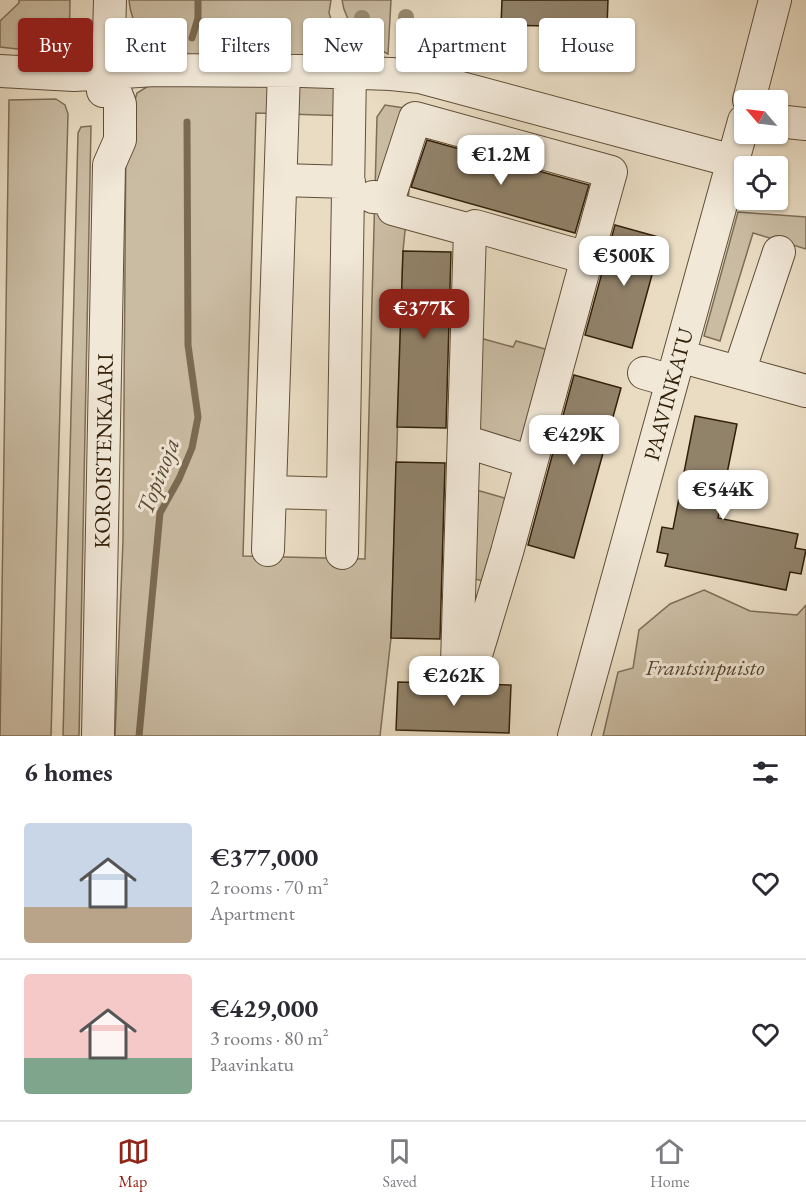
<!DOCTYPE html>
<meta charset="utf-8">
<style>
body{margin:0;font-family:"EB Garamond",serif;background:#f7f7f7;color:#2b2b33;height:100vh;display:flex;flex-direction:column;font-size:22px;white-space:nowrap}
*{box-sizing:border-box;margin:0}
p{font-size:20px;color:#7c7c81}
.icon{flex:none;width:33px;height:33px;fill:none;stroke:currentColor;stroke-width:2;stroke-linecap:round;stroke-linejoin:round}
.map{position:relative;height:736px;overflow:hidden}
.panel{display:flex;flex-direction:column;background:#fff;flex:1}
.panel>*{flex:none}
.banner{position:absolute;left:18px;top:18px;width:771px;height:54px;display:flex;gap:12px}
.needle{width:39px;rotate:298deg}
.controls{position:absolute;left:734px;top:90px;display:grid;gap:12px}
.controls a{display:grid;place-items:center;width:54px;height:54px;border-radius:6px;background:#fff;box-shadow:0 2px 4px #0004;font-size:30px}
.price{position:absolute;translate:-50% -51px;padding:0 14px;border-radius:12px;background:#fff;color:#222;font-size:20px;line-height:39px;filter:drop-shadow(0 2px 3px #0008)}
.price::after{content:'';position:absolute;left:50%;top:36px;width:18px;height:14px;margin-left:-9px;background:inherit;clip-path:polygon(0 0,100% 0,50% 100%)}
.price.selected{background:#8f2418;color:#fff}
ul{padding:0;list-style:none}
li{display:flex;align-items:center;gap:18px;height:150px;padding:0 24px}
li+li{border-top:2px solid #e1e1e2}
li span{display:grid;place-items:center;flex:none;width:168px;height:120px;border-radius:6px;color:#555}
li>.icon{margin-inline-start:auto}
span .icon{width:72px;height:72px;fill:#fffc;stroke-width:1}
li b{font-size:26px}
h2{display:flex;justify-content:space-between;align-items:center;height:72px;padding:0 24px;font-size:26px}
.pill{padding:0 21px;border-radius:6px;background:#fff;box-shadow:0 2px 4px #0004;font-size:21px;line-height:54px}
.pill.selected{background:#8f2418;color:#fff}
.tabs{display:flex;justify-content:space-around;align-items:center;height:84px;border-top:2px solid #e1e1e2;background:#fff;font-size:16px;color:#7c7c81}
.tabs a{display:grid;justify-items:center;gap:3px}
.tabs .selected{color:#8f2418}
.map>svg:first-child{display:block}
.green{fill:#cabca3;stroke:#7e6e56;stroke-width:1.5}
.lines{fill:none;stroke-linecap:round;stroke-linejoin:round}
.stream{stroke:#7b6a53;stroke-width:7}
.building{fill:#91826a;stroke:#322009;stroke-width:1.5}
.minor-casing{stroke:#604f38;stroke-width:34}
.minor{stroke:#f1e8d8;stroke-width:32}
.tree{fill:#998a72}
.labels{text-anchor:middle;stroke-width:6;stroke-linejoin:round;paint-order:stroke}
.street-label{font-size:22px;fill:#322009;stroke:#f1e8d8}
.park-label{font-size:22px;font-style:italic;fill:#584730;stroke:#f1e8d8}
.water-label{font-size:24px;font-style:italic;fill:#5c4b34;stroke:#f1e8d8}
</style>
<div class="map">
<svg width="806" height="736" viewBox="0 0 806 736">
<rect width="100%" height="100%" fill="#e9dcc3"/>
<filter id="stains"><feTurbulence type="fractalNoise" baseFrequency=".00333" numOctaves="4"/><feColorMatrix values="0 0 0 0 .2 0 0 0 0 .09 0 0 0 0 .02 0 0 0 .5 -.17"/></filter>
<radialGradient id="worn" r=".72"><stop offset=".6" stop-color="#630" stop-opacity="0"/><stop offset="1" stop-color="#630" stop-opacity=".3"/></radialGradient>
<path class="green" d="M19,0H70L69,55L0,47V21L19,3Z
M129,0H331L329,13L332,22L339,25L347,34L381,58L172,55C147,46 131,27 129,0Z
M342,0H391L388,54C366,43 345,25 342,0Z
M342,84L350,116L256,113L243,556L365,559L377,117L385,105L417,110L403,251L391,638L380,736H115L123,541L126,130L137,93L150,85Z
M56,99L65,105L68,114L51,736H0L9,100Z
M91,126L79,736H63L78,133L81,127Z
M738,212L806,217V249L753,233L720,341L704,336Z
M480,338L513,347L516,341L556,352L525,444L478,434Z
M473,489L508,499L484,581L474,579Z
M704,590L750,611L797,615L806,605V736H603L618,672L633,668L639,630L670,604Z"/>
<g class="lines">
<path class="stream" d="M192,38L198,18V0
M139,736L160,513L179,479L192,448L198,417L188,345L187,122"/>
</g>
<path class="building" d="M502,0H608L607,27L501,25Z
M427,140L589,185L575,233L411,187Z
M615,225L662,238L632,348L585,335Z
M403,251L451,252L446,428L397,427Z
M574,375L621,388L574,558L528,545Z
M695,416L737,424L718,518L798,534L795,548L806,550L801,574L790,572L786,590L665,566L668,554L657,552L662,527L673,529Z
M396,462L445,463L440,639L391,638Z
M398,682L511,685L509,733L396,730Z"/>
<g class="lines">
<defs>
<path id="minor" d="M0,71L74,75L155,70L302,71L391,74L420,77L733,161
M103,91L108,72L110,0
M749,100L775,0
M777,121L806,124
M281,180L349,182
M373,197L389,198L393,209L470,230
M389,198L415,118L611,172L587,258L475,226L470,230L457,663L473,665L507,552L587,258
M679,356L806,391
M739,372L779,252
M644,373L672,381
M464,441L531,462
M270,492L343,494
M268,550L284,71
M342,553L350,72
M98,736L109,165L120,140V104L108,72
M574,736L744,121"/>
</defs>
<use href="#minor" class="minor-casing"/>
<use href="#minor" class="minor"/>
</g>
<g class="tree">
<circle cx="406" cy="17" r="8"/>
<circle cx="362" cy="18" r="8"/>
<circle cx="405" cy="45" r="8"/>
</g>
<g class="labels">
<g class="street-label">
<text transform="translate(668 394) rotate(-75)" y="8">PAAVINKATU</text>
<text transform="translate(103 451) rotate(-89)" y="8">KOROISTENKAARI</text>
</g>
<g class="park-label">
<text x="705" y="675">Frantsinpuisto</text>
</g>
<g class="water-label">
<text transform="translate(158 476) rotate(-69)" y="8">Topinoja</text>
</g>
</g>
<rect width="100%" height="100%" filter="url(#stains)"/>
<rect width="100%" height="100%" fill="url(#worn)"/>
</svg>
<div class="controls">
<a><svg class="needle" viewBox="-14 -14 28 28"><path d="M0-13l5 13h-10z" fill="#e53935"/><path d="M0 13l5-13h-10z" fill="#7c7c81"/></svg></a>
<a><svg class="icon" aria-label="locate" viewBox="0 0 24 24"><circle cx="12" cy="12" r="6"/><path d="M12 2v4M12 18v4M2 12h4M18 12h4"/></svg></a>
</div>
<b class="price" style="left:501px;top:186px">€1.2M</b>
<b class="price" style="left:624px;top:287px">€500K</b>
<b class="price selected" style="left:424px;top:340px">€377K</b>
<b class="price" style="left:574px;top:466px">€429K</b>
<b class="price" style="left:723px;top:521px">€544K</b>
<b class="price" style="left:454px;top:707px">€262K</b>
<div class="banner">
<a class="pill selected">Buy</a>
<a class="pill">Rent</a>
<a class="pill">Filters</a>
<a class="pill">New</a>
<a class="pill">Apartment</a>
<a class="pill">House</a>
</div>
</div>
<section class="panel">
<h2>6 homes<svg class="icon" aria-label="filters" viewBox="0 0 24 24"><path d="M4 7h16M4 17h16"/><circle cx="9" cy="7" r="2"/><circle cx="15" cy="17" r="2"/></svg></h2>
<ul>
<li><span style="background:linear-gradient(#c9d6e8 70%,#b9a48a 0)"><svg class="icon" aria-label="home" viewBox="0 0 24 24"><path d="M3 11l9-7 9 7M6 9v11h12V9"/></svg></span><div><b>€377,000</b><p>2 rooms · 70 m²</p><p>Apartment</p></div><svg class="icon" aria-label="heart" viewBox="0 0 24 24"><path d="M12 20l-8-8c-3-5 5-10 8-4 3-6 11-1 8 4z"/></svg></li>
<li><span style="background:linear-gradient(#f6c9c9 70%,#7fa58c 0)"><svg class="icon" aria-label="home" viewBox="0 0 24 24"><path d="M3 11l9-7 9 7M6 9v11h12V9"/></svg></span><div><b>€429,000</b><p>3 rooms · 80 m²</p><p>Paavinkatu</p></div><svg class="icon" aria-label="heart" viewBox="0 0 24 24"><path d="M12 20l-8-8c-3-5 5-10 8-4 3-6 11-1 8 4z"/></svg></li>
</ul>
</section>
<nav class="tabs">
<a class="selected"><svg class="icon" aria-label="map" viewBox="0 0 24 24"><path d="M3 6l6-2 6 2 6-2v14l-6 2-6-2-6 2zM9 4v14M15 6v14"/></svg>Map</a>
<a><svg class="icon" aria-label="saved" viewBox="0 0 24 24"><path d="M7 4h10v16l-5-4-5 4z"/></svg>Saved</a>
<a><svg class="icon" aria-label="home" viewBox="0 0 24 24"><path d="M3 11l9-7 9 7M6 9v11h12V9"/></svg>Home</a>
</nav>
